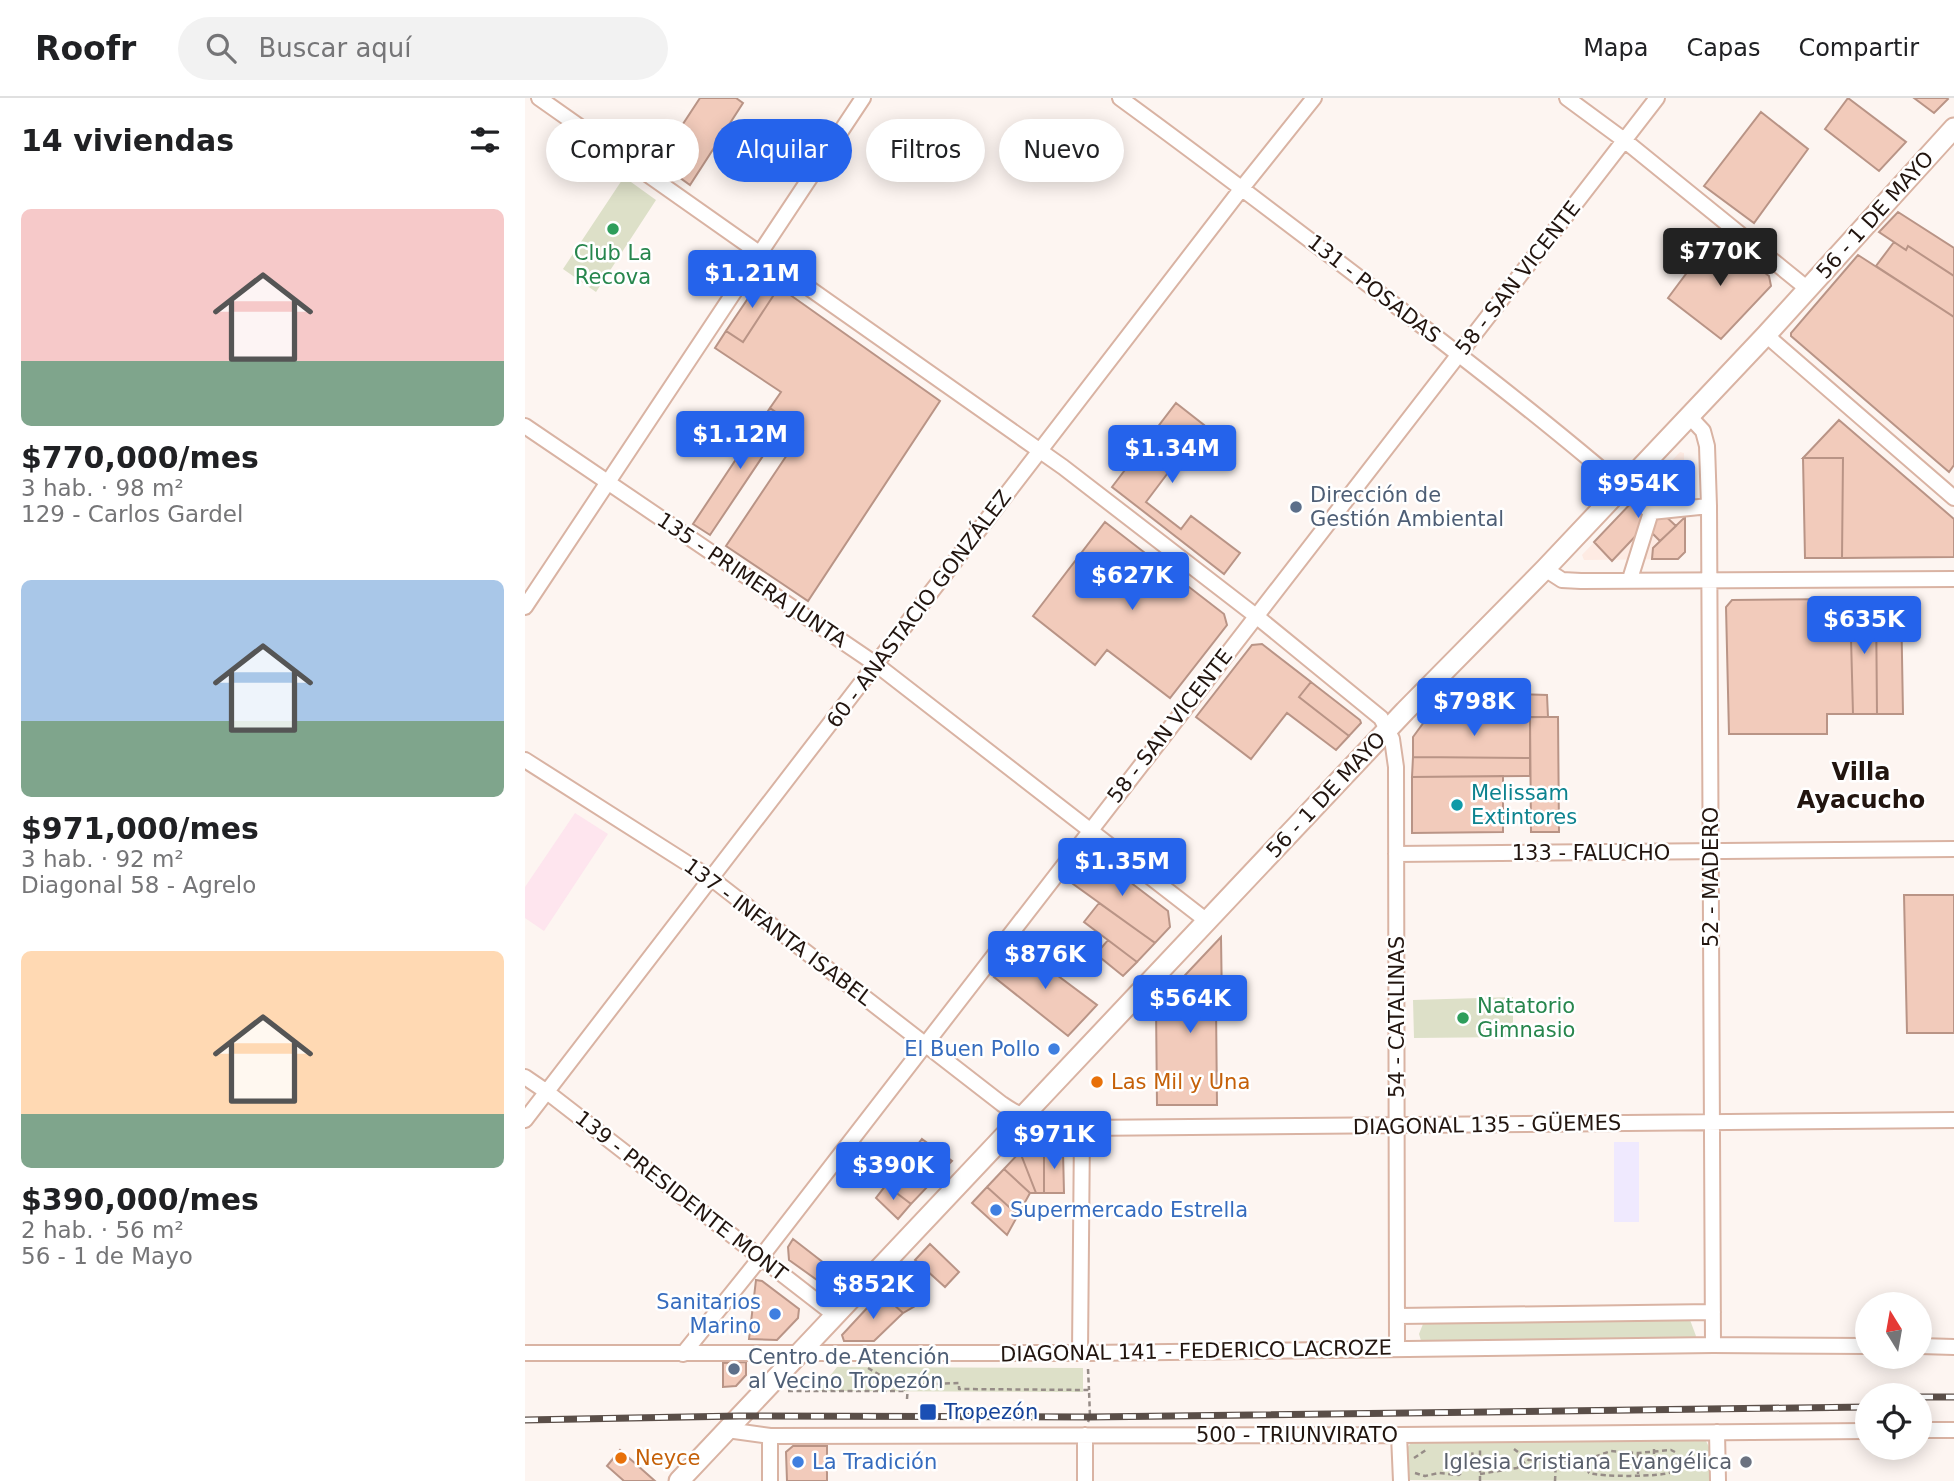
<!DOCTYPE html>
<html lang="es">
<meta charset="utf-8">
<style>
body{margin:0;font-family:"DejaVu Sans",sans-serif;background:#f2f2f2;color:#202124;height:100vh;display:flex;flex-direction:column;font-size:26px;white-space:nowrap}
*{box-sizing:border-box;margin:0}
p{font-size:23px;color:#757577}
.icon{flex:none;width:38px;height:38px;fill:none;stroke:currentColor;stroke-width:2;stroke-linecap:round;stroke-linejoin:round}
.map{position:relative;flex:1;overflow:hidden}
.sheet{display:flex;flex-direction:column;background:#fff;width:525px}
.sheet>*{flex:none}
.hud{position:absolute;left:21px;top:21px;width:665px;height:63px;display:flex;gap:14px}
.needle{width:46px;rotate:349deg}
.tools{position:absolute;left:1330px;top:1194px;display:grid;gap:14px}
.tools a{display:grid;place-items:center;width:77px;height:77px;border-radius:50%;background:#fff;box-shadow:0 4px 18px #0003;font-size:35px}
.price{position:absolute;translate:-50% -60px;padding:0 16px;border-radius:7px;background:#2563eb;color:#fff;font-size:23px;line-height:46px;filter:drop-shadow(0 2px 4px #0008)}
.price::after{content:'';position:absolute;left:50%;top:42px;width:21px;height:16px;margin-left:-10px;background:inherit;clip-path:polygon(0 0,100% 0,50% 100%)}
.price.current{background:#222;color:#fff}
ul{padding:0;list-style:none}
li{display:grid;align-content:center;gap:14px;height:371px;padding:0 21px}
li span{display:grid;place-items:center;height:217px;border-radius:10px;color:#555}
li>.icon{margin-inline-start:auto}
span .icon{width:126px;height:126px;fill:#fffc;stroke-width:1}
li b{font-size:30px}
h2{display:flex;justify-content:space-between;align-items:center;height:84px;padding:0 21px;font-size:30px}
.chip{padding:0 24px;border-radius:32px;background:#fff;box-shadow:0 4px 18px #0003;font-size:24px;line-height:63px}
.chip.current{background:#2563eb;color:#fff}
header{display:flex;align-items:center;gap:42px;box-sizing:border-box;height:98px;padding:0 35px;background:#fff;border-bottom:2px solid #e0e0e0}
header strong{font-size:33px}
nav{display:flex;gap:38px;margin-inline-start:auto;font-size:24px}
.search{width:490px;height:63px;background:#f2f2f2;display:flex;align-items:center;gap:18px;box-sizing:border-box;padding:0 24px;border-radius:38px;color:#757577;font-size:26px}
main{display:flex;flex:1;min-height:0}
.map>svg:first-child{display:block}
.built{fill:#feebe3}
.education{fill:#fee5ee}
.medical{fill:#efe9fe}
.green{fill:#dde0c8}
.building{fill:#f2cbbb;stroke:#b99486;stroke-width:2}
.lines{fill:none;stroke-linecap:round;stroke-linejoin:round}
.minor-casing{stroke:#d9b3a3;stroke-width:18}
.major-casing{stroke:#d9b3a3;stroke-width:23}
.path{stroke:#968c87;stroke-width:2.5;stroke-dasharray:5 3.5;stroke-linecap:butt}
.minor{stroke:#fff;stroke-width:14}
.major{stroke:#fff;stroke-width:19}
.rail-casing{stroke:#5a4e48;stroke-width:7}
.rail{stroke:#fff;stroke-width:4.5;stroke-dasharray:13;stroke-linecap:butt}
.leisure-dot{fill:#2e9e5b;stroke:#fff;stroke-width:2.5}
.service-dot{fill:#5c6f8a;stroke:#fff;stroke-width:2.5}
.culture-dot{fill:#0f9aa8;stroke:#fff;stroke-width:2.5}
.shop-dot{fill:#3f7fe0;stroke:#fff;stroke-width:2.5}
.food-dot{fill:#e8710a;stroke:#fff;stroke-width:2.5}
.transit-dot{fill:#1a4fb4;stroke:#fff;stroke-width:2.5}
.worship-dot{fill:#6b7280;stroke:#fff;stroke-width:2.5}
.labels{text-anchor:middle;stroke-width:5;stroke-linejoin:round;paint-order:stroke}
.street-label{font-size:21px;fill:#22150f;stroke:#fff}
.leisure-label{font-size:21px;fill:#27864d;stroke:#fff}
.service-label{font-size:21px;fill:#4e5e75;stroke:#fff;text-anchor:start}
.culture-label{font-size:21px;fill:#0d838f;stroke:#fff;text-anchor:start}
.shop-label{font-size:21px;fill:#366cbe;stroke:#fff;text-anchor:end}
.food-label{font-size:21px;fill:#c56008;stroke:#fff;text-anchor:start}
.transit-label{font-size:21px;fill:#164399;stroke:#fff;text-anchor:start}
.worship-label{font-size:21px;fill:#5b616d;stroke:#fff;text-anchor:end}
.quarter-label{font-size:24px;font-weight:bold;fill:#22150f;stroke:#fff}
</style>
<header>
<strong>Roofr</strong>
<div class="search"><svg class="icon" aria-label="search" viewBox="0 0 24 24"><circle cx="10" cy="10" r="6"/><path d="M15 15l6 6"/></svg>Buscar aquí</div>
<nav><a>Mapa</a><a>Capas</a><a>Compartir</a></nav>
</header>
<main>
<section class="sheet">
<h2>14 viviendas<svg class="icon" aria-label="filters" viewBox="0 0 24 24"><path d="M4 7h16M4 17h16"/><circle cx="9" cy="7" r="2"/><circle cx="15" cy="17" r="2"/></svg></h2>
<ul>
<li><span style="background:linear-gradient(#f6c9c9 70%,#7fa58c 0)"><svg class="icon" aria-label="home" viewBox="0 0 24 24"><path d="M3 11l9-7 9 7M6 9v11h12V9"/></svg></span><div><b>$770,000/mes</b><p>3 hab. · 98 m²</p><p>129 - Carlos Gardel</p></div></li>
<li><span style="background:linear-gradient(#a9c7e8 65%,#7fa58c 0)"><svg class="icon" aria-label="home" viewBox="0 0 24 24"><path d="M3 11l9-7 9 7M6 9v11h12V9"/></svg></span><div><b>$971,000/mes</b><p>3 hab. · 92 m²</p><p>Diagonal 58 - Agrelo</p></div></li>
<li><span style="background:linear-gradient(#ffd9b3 75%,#7fa58c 0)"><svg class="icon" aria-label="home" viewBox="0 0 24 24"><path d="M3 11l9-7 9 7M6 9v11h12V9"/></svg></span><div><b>$390,000/mes</b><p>2 hab. · 56 m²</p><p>56 - 1 de Mayo</p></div></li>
</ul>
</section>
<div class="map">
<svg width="1429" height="1383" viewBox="0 0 1429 1383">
<rect width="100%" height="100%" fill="#fdf5f1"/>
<path class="built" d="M1155,354L1159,355L1160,454L1153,461L1059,462L1057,457Z"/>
<path class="education" d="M50,715L83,736L19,833L0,820V789Z"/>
<path class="medical" d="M1089,1044H1114V1124H1089Z"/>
<path class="green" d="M99,79L131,102L71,194L38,171Z
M988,899V939L889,940L888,902Z
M1165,1222L1171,1238L1167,1244L897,1246L894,1236L898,1226Z
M312,1269L558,1270V1294L293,1293Z
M1180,1341L1184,1349V1383L882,1382V1350L888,1342Z"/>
<path class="building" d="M175,0H211L218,5L165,87L133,64Z
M1323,0L1381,44L1354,73L1300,31Z
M1389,0H1422L1423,1L1409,15Z
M1236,14L1283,51L1229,125L1179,88Z
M1373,114L1429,150V178L1383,148L1381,152L1354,134Z
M1190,137L1244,178L1246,188L1196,241L1143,200Z
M1369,144L1381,152L1383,148L1429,178V219L1351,168Z
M1333,157L1429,219V367L1424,374L1266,238V235Z
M242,181L254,189L218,244L201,233L234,184Z
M254,189L415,303L283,503L201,448L278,333L245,310L256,294L190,250L201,233L218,244Z
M651,305L679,327L621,404L656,431L666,418L715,455L699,476L587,389Z
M245,310L262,322L185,437L168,426Z
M1314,322L1429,421V459L1317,460L1318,360H1278Z
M1278,360H1318L1317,460H1280Z
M1130,380L1149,397L1135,413L1151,428L1135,443L1120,428L1087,463L1069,444Z
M1160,419V454L1153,461H1127L1128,450Z
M580,424L699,516L702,527L645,600L582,552L570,567L508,518Z
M1325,501L1328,616H1302V636H1204L1201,509L1207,502Z
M1325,501H1351L1352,616H1328Z
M1351,501H1376L1378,616H1352Z
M737,546L786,584L774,599L824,638L811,652L762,615L726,661L671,619L727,547Z
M786,584L835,622L836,625L824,638L774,599Z
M926,594L1022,597L1023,619L902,620Z
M1005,619V660L888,659V639L902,620Z
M1005,619H1033L1034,734H1006Z
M888,659L1005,660V678L887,679Z
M978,678V734L887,735V679Z
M571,758L643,813L645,829L630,845L544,783L562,759Z
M1379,797H1429V935H1382Z
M574,805L630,845L612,864L559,824Z
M696,839L697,907H691L692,1007H632L631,908Z
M583,842L612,864L598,878L571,856Z
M493,848L572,907L543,938L469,879Z
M397,1041L427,1063L386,1106L361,1087Z
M503,1050H519V1095H511L495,1054Z
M519,1050H534L538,1053L539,1095H519Z
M495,1054L511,1095H505L479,1071Z
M479,1071L505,1095L493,1117L462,1089Z
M361,1087L386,1106L373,1121L351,1100Z
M462,1089L493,1117L482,1137L447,1105Z
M268,1141L317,1179L310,1187H299L264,1162L263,1149Z
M405,1146L434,1174L420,1189L390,1162Z
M372,1178L397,1204L378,1215L356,1195Z
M231,1182L237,1183L274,1211L273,1220L252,1242L224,1241Z
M356,1195L378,1215L349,1243H319L317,1237Z
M221,1264V1277L211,1288L198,1289V1265Z
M268,1348H302V1383H262L261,1354Z
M95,1352L130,1383H99L82,1368Z"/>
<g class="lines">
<defs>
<path id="minor" d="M14,0L538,369L731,518L856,620L867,641L871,669L872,1251
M595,0C691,70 785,142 879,214C963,279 1047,344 1126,414L1105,481
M1042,0L1099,42L1284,192
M1241,237L1429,400
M1164,318L1178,333L1182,348L1184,408L1188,1247
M0,328L352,567L682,823
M1126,414L1184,408
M1020,471L1037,482L1056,483L1429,481
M0,509L338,0
M0,662L187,781L477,1006C506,1026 523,1027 557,1030L1429,1022
M871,756L1429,751
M0,979L22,994L311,1218
M0,1022L717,90L789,0
M873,1218L1188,1214
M1395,1248L1429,1249
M0,1255H563L1188,1247L1342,1248
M555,1255L557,1030
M158,1256L236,1159L1132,0
M202,1332L245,1338L874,1337L1342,1333
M1395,1332H1429
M1192,1334L1193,1383
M560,1337V1383
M874,1337L876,1383
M245,1383V1338"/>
<path id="major" d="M154,1383L880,613L1020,471L1241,237L1429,30"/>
</defs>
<use href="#minor" class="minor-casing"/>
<use href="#major" class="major-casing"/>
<path class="path" d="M343,1270L380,1292
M563,1271L564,1292
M263,1293H382
M382,1301L383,1287L434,1285V1291L564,1292L565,1319L563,1324
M989,1351L1003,1362
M1129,1351V1376
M1113,1355V1376
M889,1360L901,1352
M890,1375L900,1378L914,1375L934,1377L948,1362L947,1352
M955,1376L992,1370L1003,1362L1058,1363L1086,1353L1113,1355L1146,1352L1150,1354L1153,1363L1147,1374C1136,1379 1076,1379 1064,1375L1058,1363
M955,1383V1351
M1030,1383L1031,1362"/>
<use href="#minor" class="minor"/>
<use href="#major" class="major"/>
<defs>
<path id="rail" d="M1395,1299H1429
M0,1322L214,1318L565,1319L1342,1309"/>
</defs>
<use href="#rail" class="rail-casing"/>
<use href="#rail" class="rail"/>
</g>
<g class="leisure-dot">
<circle cx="88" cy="131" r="7"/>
<circle cx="938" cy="920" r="7"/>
</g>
<g class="service-dot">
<circle cx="771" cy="409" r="7"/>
<circle cx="209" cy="1271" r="7"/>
</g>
<circle class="culture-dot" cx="932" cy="707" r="7"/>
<g class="shop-dot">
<circle cx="529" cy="951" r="7"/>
<circle cx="471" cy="1112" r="7"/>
<circle cx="250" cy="1216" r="7"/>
<circle cx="273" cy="1364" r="7"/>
</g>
<g class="food-dot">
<circle cx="572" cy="984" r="7"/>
<circle cx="96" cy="1360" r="7"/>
</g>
<rect class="transit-dot" x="394" y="1305" width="18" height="18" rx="3.5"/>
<circle class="worship-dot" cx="1221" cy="1364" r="7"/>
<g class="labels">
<g class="street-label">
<text transform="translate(1350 117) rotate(-48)" y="7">56 - 1 DE MAYO</text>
<text transform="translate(993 180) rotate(-52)" y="7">58 - SAN VICENTE</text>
<text transform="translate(849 191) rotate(38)" y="7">131 - POSADAS</text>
<text transform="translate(227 482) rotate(34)" y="7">135 - PRIMERA JUNTA</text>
<text transform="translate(394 511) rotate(-53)" y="7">60 - ANASTACIO GONZÁLEZ</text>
<text transform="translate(645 628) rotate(-52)" y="7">58 - SAN VICENTE</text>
<text transform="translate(801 697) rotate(-47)" y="7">56 - 1 DE MAYO</text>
<text x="1066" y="762">133 - FALUCHO</text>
<text transform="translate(1186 779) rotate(-90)" y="7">52 - MADERO</text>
<text transform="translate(253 834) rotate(37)" y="7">137 - INFANTA ISABEL</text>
<text transform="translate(872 919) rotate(-90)" y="7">54 - CATALINAS</text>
<text transform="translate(962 1027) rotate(-1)" y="7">DIAGONAL 135 - GÜEMES</text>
<text transform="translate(156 1098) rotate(38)" y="7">139 - PRESIDENTE MONT</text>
<text transform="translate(671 1253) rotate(-1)" y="7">DIAGONAL 141 - FEDERICO LACROZE</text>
<text x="772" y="1344">500 - TRIUNVIRATO</text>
</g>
<g class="leisure-label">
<text x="88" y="162">Club La<tspan x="88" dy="24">Recova</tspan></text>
<text x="952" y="915" text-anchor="start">Natatorio<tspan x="952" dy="24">Gimnasio</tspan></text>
</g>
<g class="service-label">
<text x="785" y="404">Dirección de<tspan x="785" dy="24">Gestión Ambiental</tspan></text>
<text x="223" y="1266">Centro de Atención<tspan x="223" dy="24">al Vecino Tropezón</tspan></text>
</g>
<g class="culture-label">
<text x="946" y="702">Melissam<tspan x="946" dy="24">Extintores</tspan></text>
</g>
<g class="shop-label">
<text x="515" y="958">El Buen Pollo</text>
<text x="485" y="1119" text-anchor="start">Supermercado Estrella</text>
<text x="236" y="1211">Sanitarios<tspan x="236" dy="24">Marino</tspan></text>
<text x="287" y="1371" text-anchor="start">La Tradición</text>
</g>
<g class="food-label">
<text x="586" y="991">Las Mil y Una</text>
<text x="110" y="1367">Neyce</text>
</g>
<g class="transit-label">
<text x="419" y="1321">Tropezón</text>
</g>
<g class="worship-label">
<text x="1207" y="1371">Iglesia Cristiana Evangélica</text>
</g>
<g class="quarter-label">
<text x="1336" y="682">Villa<tspan x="1336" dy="28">Ayacucho</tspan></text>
</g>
</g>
</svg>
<div class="tools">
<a><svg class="needle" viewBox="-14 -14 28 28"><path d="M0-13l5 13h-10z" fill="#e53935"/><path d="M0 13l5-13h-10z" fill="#757577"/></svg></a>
<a><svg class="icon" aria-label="locate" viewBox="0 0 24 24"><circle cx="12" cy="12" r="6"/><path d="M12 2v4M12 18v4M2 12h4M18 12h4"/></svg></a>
</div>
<b class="price current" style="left:1195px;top:190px">$770K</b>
<b class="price" style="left:227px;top:212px">$1.21M</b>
<b class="price" style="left:215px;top:373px">$1.12M</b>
<b class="price" style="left:647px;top:387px">$1.34M</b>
<b class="price" style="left:1113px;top:422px">$954K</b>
<b class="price" style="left:607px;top:514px">$627K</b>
<b class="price" style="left:1339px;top:558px">$635K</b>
<b class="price" style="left:949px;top:640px">$798K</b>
<b class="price" style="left:597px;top:800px">$1.35M</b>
<b class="price" style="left:520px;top:893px">$876K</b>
<b class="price" style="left:665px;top:937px">$564K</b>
<b class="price" style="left:529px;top:1073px">$971K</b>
<b class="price" style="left:368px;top:1104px">$390K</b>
<b class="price" style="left:348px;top:1223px">$852K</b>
<div class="hud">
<a class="chip">Comprar</a>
<a class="chip current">Alquilar</a>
<a class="chip">Filtros</a>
<a class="chip">Nuevo</a>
</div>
</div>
</main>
